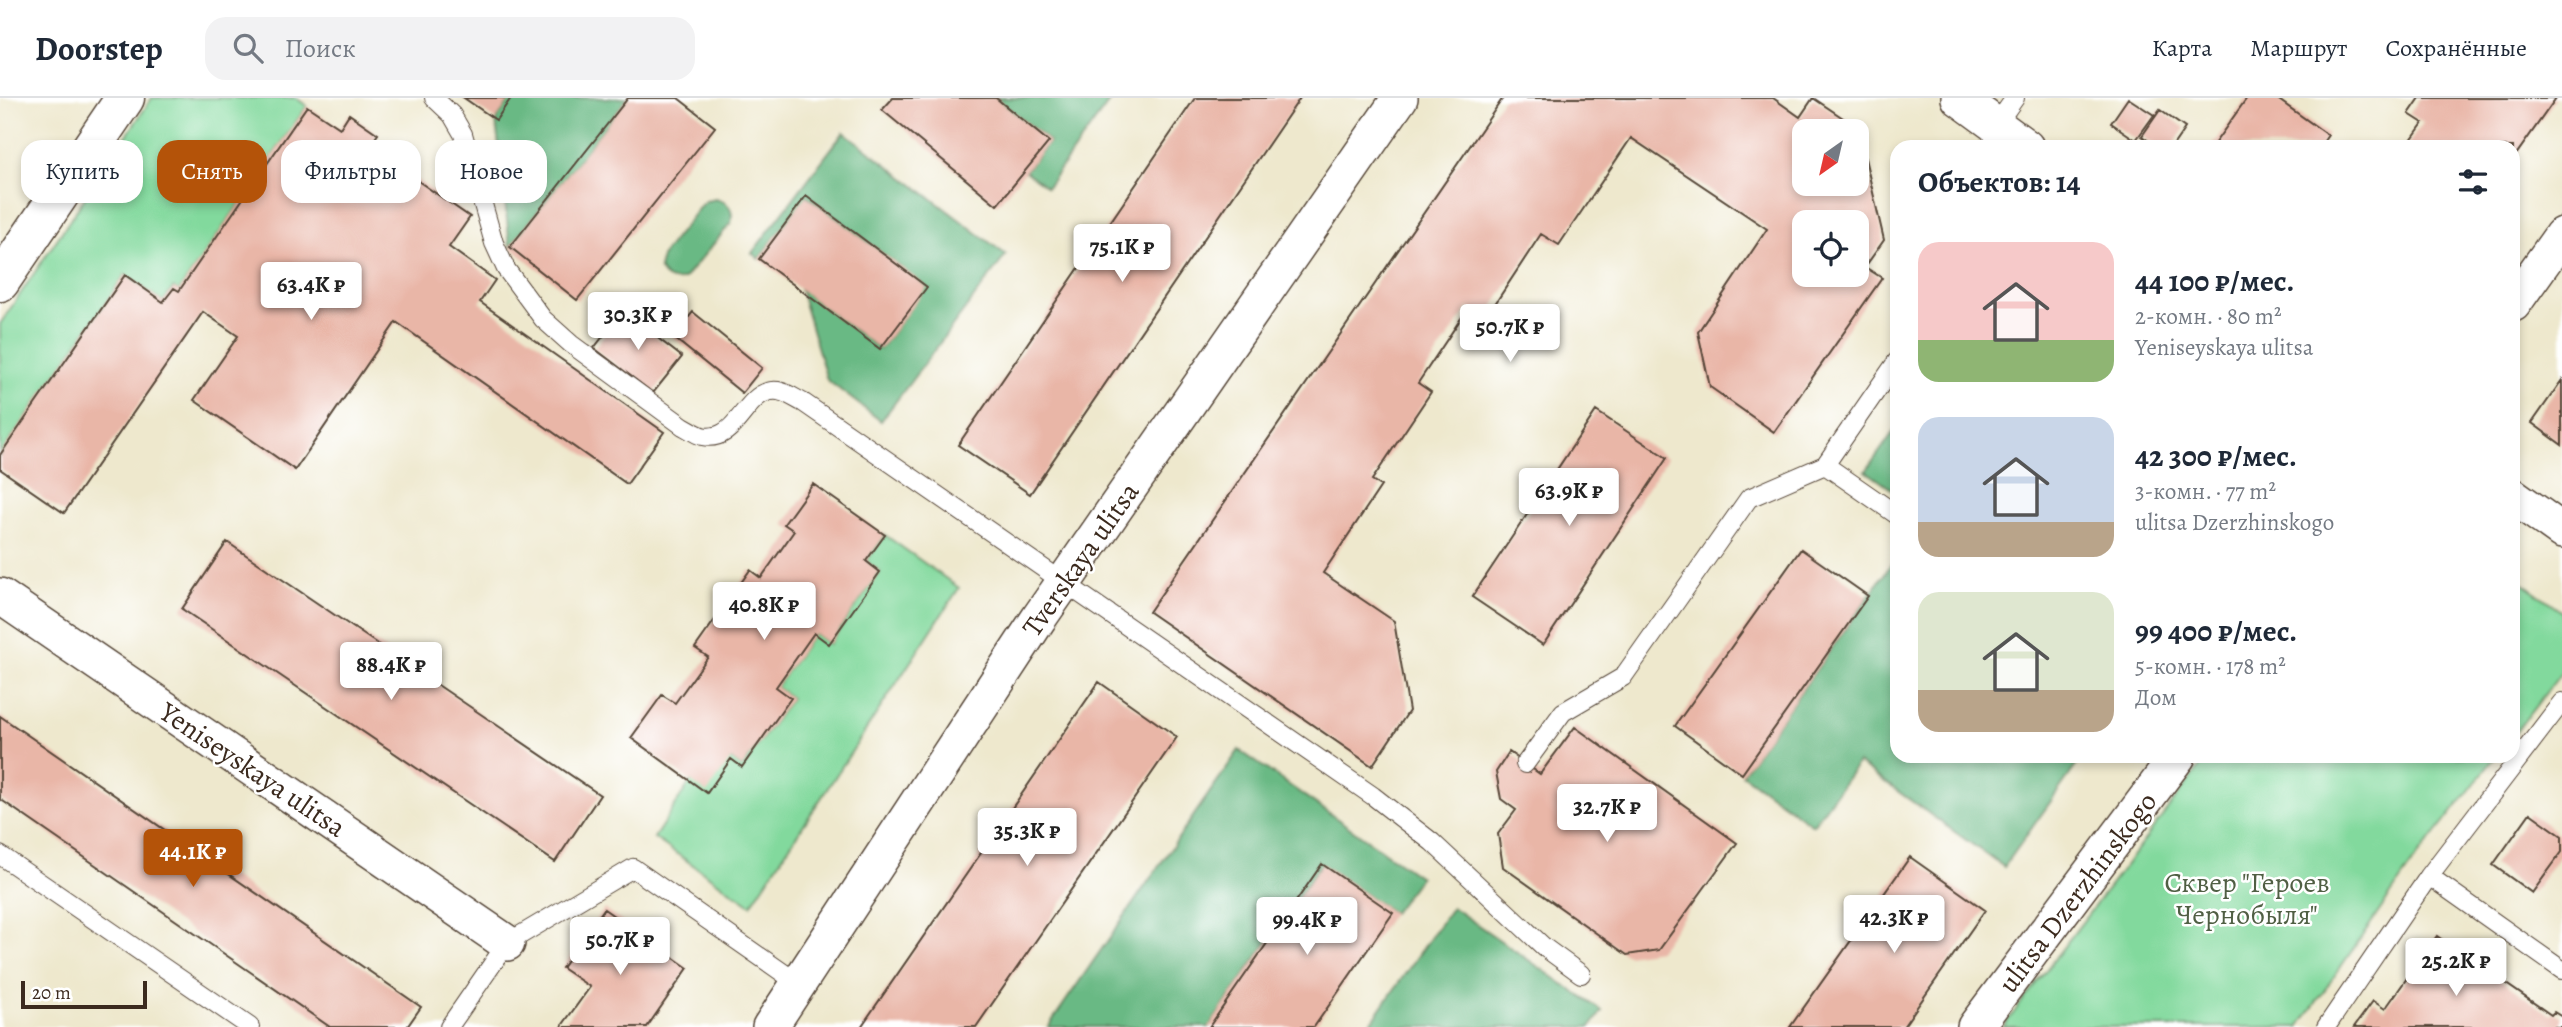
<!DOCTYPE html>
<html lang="ru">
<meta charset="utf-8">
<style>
body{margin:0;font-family:Alegreya,serif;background:#f2f2f3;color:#1f2937;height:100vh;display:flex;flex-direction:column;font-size:26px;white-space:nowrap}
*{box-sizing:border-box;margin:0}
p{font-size:23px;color:#747a83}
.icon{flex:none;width:38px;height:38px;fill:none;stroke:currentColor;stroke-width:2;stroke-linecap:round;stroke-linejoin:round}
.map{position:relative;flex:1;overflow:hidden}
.side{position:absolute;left:1890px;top:42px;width:630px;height:623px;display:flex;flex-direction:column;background:#fff;border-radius:21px;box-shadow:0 4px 10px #0003}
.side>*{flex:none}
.top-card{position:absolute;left:21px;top:42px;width:665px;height:63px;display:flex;gap:14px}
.needle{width:46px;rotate:214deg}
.buttons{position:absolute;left:1792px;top:21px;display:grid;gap:14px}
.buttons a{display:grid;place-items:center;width:77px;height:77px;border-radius:14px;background:#fff;box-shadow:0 4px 10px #0003;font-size:35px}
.scale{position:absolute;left:21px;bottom:18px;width:126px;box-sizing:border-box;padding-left:7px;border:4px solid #3b2a1e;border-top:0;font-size:19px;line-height:24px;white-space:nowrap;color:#3b2a1e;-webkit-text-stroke:5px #fff;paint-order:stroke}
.price{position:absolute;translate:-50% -60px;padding:0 16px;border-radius:7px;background:#fff;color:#222;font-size:23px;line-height:46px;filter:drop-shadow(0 2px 4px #0008)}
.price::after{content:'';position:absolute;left:50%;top:42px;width:21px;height:16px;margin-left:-10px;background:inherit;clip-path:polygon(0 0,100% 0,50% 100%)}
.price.active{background:#b45309;color:#fff}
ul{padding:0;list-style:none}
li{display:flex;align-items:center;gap:21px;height:175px;padding:0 28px}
li span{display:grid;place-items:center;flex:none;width:196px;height:140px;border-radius:21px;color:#555}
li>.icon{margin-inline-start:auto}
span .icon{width:84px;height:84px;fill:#fffc;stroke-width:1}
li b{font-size:30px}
h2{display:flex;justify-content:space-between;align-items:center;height:84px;padding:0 28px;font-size:30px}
.tag{padding:0 24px;border-radius:21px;background:#fff;box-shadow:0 4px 10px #0003;font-size:24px;line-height:63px}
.tag.active{background:#b45309;color:#fff}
header{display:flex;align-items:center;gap:42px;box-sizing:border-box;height:98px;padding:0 35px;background:#fff;border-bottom:2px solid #e0e1e3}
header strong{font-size:33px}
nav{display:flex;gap:38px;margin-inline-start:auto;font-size:24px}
.search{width:490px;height:63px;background:#f2f2f3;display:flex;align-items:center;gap:18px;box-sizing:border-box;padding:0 24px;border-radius:21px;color:#747a83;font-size:26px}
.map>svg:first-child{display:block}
.green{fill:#82d99d;stroke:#5e825e;stroke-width:2}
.forest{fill:#69b984;stroke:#527251;stroke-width:2}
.building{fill:#e9b6a7;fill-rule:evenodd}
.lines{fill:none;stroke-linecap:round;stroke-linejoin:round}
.service-casing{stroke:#564638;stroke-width:20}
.minor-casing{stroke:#564638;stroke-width:38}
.tertiary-casing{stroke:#564638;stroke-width:41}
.service{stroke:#fff;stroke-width:18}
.minor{stroke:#fff;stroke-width:35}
.tertiary{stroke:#fff;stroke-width:38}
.labels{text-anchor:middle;stroke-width:5;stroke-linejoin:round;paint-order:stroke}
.street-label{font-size:28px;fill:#3b2a1e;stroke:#fff}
.park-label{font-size:28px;fill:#505f44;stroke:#fff}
</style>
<header>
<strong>Doorstep</strong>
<div class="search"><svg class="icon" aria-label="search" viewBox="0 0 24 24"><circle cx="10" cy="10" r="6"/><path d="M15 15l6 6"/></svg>Поиск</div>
<nav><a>Карта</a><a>Маршрут</a><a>Сохранённые</a></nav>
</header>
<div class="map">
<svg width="2562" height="929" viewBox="0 0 2562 929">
<rect width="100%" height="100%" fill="#fff"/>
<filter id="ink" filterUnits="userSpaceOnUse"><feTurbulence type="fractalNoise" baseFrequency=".0143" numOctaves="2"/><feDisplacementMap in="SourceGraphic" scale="14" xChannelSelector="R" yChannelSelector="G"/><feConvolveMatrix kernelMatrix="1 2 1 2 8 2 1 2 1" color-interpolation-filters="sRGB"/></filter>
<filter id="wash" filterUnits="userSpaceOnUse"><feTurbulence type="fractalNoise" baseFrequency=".00686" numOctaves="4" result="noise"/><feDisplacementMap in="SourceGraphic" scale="28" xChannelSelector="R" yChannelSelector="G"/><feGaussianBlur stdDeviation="1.57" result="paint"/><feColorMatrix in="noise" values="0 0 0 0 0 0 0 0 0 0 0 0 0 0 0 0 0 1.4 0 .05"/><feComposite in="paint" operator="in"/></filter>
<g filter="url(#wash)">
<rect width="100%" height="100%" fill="#eee8cd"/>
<path class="green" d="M152,0H296L307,8L179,193L173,190L163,204L125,177L0,357V226Z
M885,437L959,490L751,807L654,740L691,683L731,661L742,669L791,600L776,589L814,535L829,546L880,474L866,463Z
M2513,478L2562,513V574L2513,637Z
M2208,658H2496L2412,766L2299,929H2003Z"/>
<path class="forest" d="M511,0H628L510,149L496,22Z
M996,0H1112L1047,89L1025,73L1049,44Z
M844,34L1006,157L881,323L827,282L800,191L880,251L926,189L807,98L759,161L752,155Z
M716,101C729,104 734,112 731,125L684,181C673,185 664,181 659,170L663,156L701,107L706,103Z
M1897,329V395L1866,373Z
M1893,464L1897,466V658H2083L2004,769L1858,665L1813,727L1742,676Z
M1239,652L1420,779L1393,815L1321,766L1209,929H1048Z
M1452,809L1602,913L1591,929H1368Z"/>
<g id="blocks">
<path class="building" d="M464,0H511L496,22Z
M628,0H678L715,29L577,202L510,149Z
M893,0H996L1049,44L997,107L882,12Z
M1195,0H1300L1030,396L958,347Z
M1503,0H1773L1800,19L1813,0L1858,30L1884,142L1865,169L1882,180L1774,334L1710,289L1698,234L1767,131L1631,40L1559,147L1541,136L1485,221L1468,210L1418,285L1431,294L1372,382L1381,388L1323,475L1394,523L1409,613L1372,668L1149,514ZM1804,33H1857V86H1804ZM1804,124H1857V177H1804Z
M2128,0L2154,17L2136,42L2111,25Z
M2247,0H2276L2328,37L2320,49H2212Z
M2420,0H2556L2513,61V49H2406L2423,25L2409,16Z
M307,8L340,30L349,16L378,36L369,49L470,119L449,149L495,182L480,204L664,334L627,386L396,224L295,372L194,302L238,238L203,214L64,415L0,371V357L125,177L163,204L174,190L179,193Z
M2160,12L2185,30L2172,49H2157L2142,38Z
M806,98L927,189L880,251L759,161Z
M623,213L682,259L653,295L594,250Z
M693,214L762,270L742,295L673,239Z
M2562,282V347L2532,325Z
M1596,313L1667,360L1543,547L1472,499Z
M813,386L885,437L866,463L880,474L829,546L814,535L776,589L791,600L742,669L731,661L707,695L631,640L662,597L675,605L708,559L695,550L750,472L761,480L794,433L784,426Z
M227,444L600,697L555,764L182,511Z
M1801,451L1868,498L1742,676L1675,628Z
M1099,584L1177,639L976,929H861Z
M0,618L421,909L407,929H330L0,701Z
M1575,629L1737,745L1659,852L1627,857L1503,769L1498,736L1516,712L1501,701L1496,674L1509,654L1540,676Z
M2530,715L2562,738V754L2532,795L2493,767Z
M1910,759L1985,812L1903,929H1790Z
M1322,766L1393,815L1314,929H1209Z
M604,811L688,870L647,929H561L590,889L562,870Z
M2437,838L2551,917L2554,914L2562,919V929H2354L2373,903L2385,911Z"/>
</g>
</g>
<g filter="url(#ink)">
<use href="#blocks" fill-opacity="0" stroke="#564638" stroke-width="2"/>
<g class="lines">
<defs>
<path id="service" d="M434,0L452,17L463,36L494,145L506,171L543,221L571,246L683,328C689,331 696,336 702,338C740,346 744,289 778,293C786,294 796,301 804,305L1373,698L1432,744L1544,849L1581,876
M1996,27L2015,0
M1897,263L1825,367L1897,417
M1525,666L1563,614L1623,579L1749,400L1825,367
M0,757L250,929
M2429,778L2562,872
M449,929L507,845L633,770L799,886
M2326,929L2429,778L2562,604"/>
<path id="minor" d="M1959,0L2026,49
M2513,206L2562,137
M2513,398L2562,433
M0,498L507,845
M770,929L1039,520L1400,0
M1975,929L2178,658"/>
<path id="tertiary" d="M0,184L125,0"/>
</defs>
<use href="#service" class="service-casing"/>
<use href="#minor" class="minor-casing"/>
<use href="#tertiary" class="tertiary-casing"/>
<use href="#service" class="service"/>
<use href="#minor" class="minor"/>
<use href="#tertiary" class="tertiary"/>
</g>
</g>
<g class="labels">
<g class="street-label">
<text transform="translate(1080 461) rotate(-55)" y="10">Tverskaya ulitsa</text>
<text transform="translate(253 671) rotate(34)" y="10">Yeniseyskaya ulitsa</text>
<text transform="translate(2077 794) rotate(-53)" y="10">ulitsa Dzerzhinskogo</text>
</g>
<g class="park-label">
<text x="2247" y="794">Сквер "Героев<tspan x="2247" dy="32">Чернобыля"</tspan></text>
</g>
</g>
</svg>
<div class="buttons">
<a><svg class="needle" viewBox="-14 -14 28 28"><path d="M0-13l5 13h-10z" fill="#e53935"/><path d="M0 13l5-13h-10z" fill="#747a83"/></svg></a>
<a><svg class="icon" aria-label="locate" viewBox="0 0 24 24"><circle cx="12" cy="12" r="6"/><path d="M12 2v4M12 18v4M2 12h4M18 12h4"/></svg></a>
</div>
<div class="scale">20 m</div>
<b class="price" style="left:1122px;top:186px">75.1K ₽</b>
<b class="price" style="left:311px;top:224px">63.4K ₽</b>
<b class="price" style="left:638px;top:254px">30.3K ₽</b>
<b class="price" style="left:1510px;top:266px">50.7K ₽</b>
<b class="price" style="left:1569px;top:430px">63.9K ₽</b>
<b class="price" style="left:764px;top:544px">40.8K ₽</b>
<b class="price" style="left:391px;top:604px">88.4K ₽</b>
<b class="price" style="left:1607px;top:746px">32.7K ₽</b>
<b class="price" style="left:1027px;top:770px">35.3K ₽</b>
<b class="price active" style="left:193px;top:791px">44.1K ₽</b>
<b class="price" style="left:1894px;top:857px">42.3K ₽</b>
<b class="price" style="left:1307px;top:859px">99.4K ₽</b>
<b class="price" style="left:620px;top:879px">50.7K ₽</b>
<b class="price" style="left:2456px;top:900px">25.2K ₽</b>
<div class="top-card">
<a class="tag">Купить</a>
<a class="tag active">Снять</a>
<a class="tag">Фильтры</a>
<a class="tag">Новое</a>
</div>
<section class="side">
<h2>Объектов: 14<svg class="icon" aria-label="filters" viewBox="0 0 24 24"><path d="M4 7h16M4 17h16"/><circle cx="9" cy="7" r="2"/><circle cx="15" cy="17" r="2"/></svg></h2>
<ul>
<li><span style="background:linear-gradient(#f6c9c9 70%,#8fb573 0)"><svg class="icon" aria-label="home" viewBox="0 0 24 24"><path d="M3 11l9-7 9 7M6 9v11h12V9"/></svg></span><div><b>44 100 ₽/мес.</b><p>2-комн. · 80 m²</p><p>Yeniseyskaya ulitsa</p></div></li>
<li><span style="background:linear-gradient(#c9d6e8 75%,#b9a48a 0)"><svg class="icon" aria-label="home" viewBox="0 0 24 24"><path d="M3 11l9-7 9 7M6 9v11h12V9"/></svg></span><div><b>42 300 ₽/мес.</b><p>3-комн. · 77 m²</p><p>ulitsa Dzerzhinskogo</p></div></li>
<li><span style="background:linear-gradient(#dfe7d0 70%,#b9a48a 0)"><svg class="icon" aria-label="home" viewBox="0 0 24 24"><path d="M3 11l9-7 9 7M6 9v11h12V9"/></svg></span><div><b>99 400 ₽/мес.</b><p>5-комн. · 178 m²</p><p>Дом</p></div></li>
</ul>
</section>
</div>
